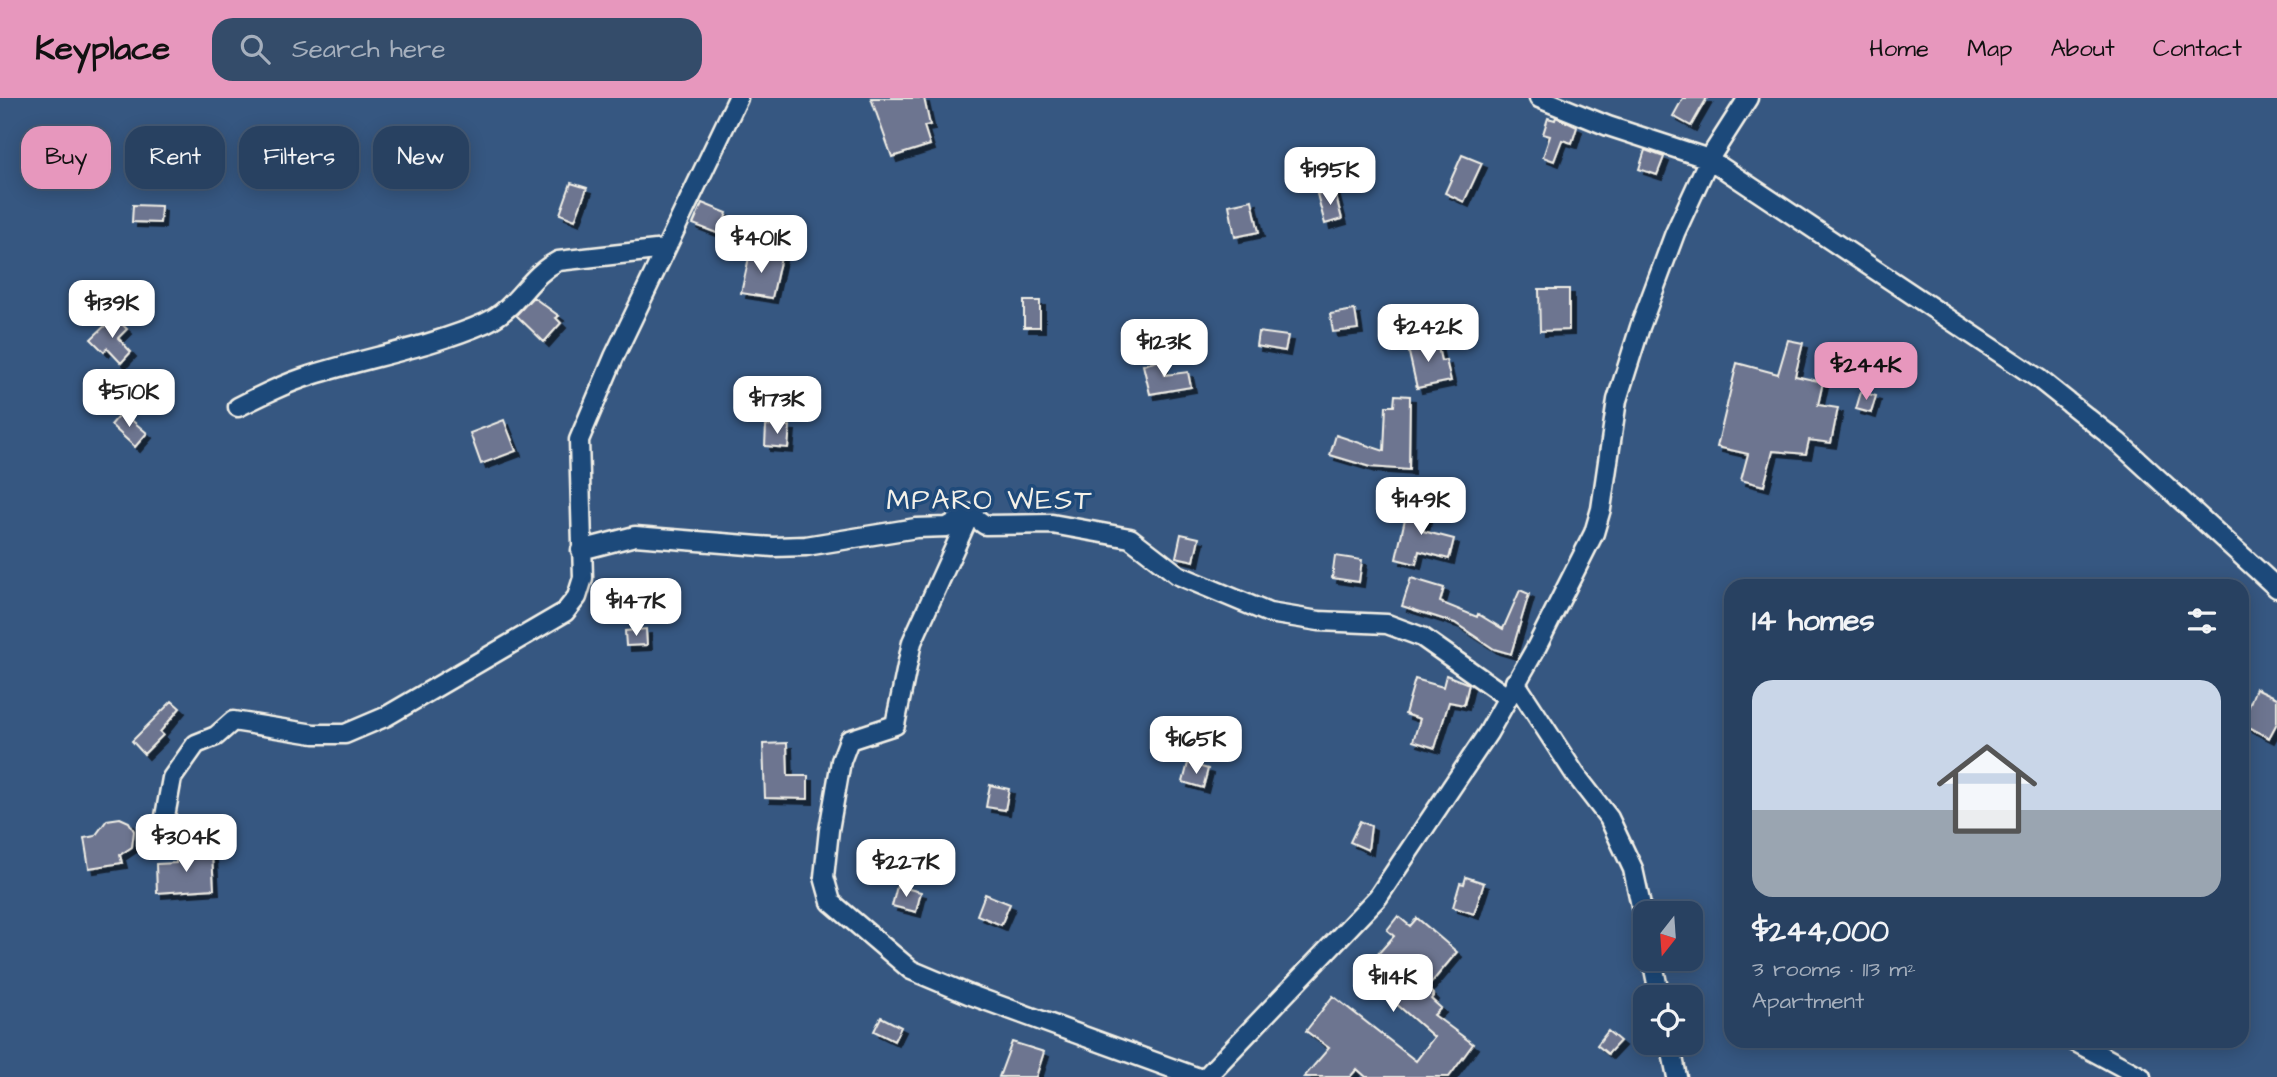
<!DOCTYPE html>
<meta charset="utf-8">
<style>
body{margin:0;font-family:"Architects Daughter",sans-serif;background:#344c6a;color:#f1f3f6;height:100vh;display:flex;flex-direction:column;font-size:26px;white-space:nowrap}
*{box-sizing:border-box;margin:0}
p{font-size:23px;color:#a5afbd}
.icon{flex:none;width:38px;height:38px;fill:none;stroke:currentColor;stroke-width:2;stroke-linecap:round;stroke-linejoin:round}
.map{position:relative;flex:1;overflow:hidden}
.panel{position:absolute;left:1724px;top:481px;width:525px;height:469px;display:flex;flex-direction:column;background:#284161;border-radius:21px;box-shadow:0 4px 18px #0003,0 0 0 2px #445a76}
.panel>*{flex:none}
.hud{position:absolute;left:21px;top:28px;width:665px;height:63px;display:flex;gap:14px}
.needle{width:46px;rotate:197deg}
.controls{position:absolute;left:1633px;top:803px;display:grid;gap:14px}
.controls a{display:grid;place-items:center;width:70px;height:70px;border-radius:14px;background:#284161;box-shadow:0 4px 18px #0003,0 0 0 2px #445a76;font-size:35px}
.price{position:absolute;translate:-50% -60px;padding:0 16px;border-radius:14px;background:#fff;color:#222;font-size:23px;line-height:46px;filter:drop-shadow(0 2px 4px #0008)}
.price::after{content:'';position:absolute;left:50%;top:42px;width:21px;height:16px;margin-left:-10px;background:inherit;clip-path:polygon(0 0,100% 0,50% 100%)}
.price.on{background:#e797bd;color:#111}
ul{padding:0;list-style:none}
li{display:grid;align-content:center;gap:14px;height:371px;padding:0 28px}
li span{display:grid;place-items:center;height:217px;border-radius:21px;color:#555}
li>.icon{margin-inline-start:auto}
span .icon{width:126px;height:126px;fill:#fffc;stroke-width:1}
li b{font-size:30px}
h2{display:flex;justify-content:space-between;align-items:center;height:84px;padding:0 28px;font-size:30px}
.tag{padding:0 24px;border-radius:21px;background:#284161;box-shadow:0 4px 18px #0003,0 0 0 2px #445a76;font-size:24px;line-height:63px}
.tag.on{background:#e797bd;color:#111}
header{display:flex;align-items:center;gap:42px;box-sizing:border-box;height:98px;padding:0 35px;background:#e797bd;color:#111}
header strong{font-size:33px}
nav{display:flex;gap:38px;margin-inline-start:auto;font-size:24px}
.search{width:490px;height:63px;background:#344c6a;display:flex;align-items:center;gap:18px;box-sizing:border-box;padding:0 24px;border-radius:21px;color:#a5afbd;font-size:26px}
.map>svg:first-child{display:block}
.building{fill:#6d7490;stroke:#f4f1e8;stroke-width:2;filter:url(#shadow)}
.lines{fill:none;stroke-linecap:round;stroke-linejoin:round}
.street-casing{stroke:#f4f1e8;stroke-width:23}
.street{stroke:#1f4a7a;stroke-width:18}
.labels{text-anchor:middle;stroke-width:7;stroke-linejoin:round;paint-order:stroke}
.quarter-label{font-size:28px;letter-spacing:2px;fill:#f4f1e8;stroke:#1f4a7a}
</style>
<header>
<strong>Keyplace</strong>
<div class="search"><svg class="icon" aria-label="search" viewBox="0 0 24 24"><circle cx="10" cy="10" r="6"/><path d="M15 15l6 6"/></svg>Search here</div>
<nav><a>Home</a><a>Map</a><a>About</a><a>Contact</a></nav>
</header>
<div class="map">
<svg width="2277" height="979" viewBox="0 0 2277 979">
<defs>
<filter id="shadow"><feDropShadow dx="5" dy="5" stdDeviation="0" flood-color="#0009"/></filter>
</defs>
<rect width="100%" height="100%" fill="#365781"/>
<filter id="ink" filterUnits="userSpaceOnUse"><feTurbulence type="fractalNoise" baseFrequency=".0143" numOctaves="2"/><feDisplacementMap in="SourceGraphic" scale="14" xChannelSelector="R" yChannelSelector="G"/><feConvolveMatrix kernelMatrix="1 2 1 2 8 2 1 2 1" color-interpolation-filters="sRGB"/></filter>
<g filter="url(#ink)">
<path class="building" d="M871,0H924L930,27L924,28L930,47L892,59Z
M1683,0H1707L1691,28L1673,18Z
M1556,19L1577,29L1572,45L1562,42L1554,63L1543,59L1550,38L1543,36L1548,20L1555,22Z
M1645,52L1664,59L1657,77L1639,71Z
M1462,57L1482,65L1464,104L1445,95Z
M571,85L587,90L575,122L560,116Z
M1334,91L1342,121L1325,126L1317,96Z
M1252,102L1259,134L1235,139L1229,107Z
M702,105L727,115L719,136L693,126Z
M133,107L161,108L160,125L132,124Z
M750,155L781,159L772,200L741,195Z
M1539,191H1569V232L1540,233Z
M533,199L559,218L556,220L561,225L544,244L516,217Z
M1024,203H1040V229H1024Z
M1355,212L1358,231L1333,234L1330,216Z
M114,219L127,231L118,240L131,254L121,265L107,250L104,254L91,241Z
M1258,234L1288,238L1285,253L1256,248Z
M1436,240L1441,263L1446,262L1451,283L1417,290L1407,246Z
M1788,242L1803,245L1795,278L1823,284L1818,307L1838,310L1831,345L1809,342L1806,356L1773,353L1764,388L1741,382L1748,356L1717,349L1737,265L1778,276Z
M1161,262L1165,277L1188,274L1191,289L1150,296L1143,267Z
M1861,294L1876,298L1871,315L1856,311Z
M1395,297L1410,298L1409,372L1370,369L1330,357L1336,337L1384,353L1386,308H1394Z
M122,314L147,335L135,349L111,327Z
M504,322L516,353L481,366L470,335Z
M766,327L790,328L788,350L765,348Z
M1409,403L1429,407L1423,433L1454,441L1449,461L1419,453L1416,466L1396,461Z
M1181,436L1199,440L1194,463L1176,459Z
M1335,458L1362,462L1359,484L1332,480Z
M1411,480L1444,490L1440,504L1477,519L1478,516L1503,531L1520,492L1529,496L1511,556L1494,551L1455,525L1402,508Z
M646,531L647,547L626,548L625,533Z
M1446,577L1469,586L1464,607L1449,604L1435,650L1413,643L1420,621L1405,616L1415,581L1443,589Z
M2256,590L2277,600V625L2269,640L2242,626Z
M172,603L180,610L160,634L163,637L144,656L132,643Z
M787,645L788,678H808V701L765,700L763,646Z
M1188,665L1208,671L1203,690L1183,684Z
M990,687L1009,691L1005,712L986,709Z
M120,720L129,724L134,733L132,749L120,757L122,765L89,770L84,740L95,738L107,722Z
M1360,723L1371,728L1368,752L1350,744Z
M194,752V758L212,757L214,791L157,795L156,766L176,765V754Z
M1466,779L1484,785L1474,816L1453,809L1460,785L1464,786Z
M897,788L921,794L916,814L892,808Z
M985,796L1010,806L1001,827L977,817Z
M1398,818L1410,828L1417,820L1457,854L1427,890L1434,897L1431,901L1441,910L1434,917L1473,946L1449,979H1366L1357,971L1350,979H1304L1329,950L1306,933L1333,898L1416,963L1434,939L1361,875L1394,838L1387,832Z
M881,919L901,929L894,943L874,933Z
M1608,933L1620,943L1608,956L1597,947Z
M1012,944L1044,954L1036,979H999Z"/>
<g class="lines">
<defs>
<path id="street" d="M1539,0L1608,28L1709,61L2039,281L2118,344L2277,490
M238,309C262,297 286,285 312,277C369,259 430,249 485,225C518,210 528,178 558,163L665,151
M970,416L912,544L895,627L849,642L841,663L829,732L824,779L831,804L911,872L968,896L1196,979
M581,452L635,438L773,449L806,448L916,430L947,429L970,416L985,427L1052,426L1130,440L1178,477L1269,515L1319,523L1387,526L1422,539L1507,599
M1515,584L1575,676L1609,720L1633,771L1645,826
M162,735L172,680L196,646L216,638L233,623L314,636H345L385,619L565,514L577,499L583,480L579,342L614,259L738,0
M1652,861L1660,900
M2074,943L2141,979
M1670,945L1677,979
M1206,979L1378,799L1488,635L1536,550L1594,435L1601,411L1617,302L1640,229L1675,135L1709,61L1748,0"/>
</defs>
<use href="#street" class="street-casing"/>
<use href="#street" class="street"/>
</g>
</g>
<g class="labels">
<g class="quarter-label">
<text x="990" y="411">MPARO WEST</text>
</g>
</g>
</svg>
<div class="controls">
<a><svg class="needle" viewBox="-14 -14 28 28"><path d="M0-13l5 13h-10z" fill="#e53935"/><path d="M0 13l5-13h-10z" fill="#a5afbd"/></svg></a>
<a><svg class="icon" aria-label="locate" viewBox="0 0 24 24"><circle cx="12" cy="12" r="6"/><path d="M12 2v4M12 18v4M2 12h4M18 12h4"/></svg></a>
</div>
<b class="price" style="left:1330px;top:109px">$195K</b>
<b class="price" style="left:761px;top:177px">$401K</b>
<b class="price" style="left:112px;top:242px">$139K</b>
<b class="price" style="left:1428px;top:266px">$242K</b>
<b class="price" style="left:1164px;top:281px">$123K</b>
<b class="price on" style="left:1866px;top:304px">$244K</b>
<b class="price" style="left:129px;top:331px">$510K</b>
<b class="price" style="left:777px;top:338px">$173K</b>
<b class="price" style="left:1421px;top:439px">$149K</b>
<b class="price" style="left:636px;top:540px">$147K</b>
<b class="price" style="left:1196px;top:678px">$165K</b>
<b class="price" style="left:186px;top:776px">$304K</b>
<b class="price" style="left:906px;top:801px">$227K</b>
<b class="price" style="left:1393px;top:916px">$114K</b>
<div class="hud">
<a class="tag on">Buy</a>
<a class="tag">Rent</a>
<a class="tag">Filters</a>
<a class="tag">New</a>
</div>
<section class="panel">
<h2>14 homes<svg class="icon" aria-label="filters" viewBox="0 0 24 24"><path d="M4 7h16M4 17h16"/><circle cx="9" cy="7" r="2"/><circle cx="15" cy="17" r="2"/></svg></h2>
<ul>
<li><span style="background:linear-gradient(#c9d6e8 60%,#9aa5b1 0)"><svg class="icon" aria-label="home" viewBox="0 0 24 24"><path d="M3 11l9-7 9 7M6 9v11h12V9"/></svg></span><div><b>$244,000</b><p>3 rooms · 113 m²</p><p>Apartment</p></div></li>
</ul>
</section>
</div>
